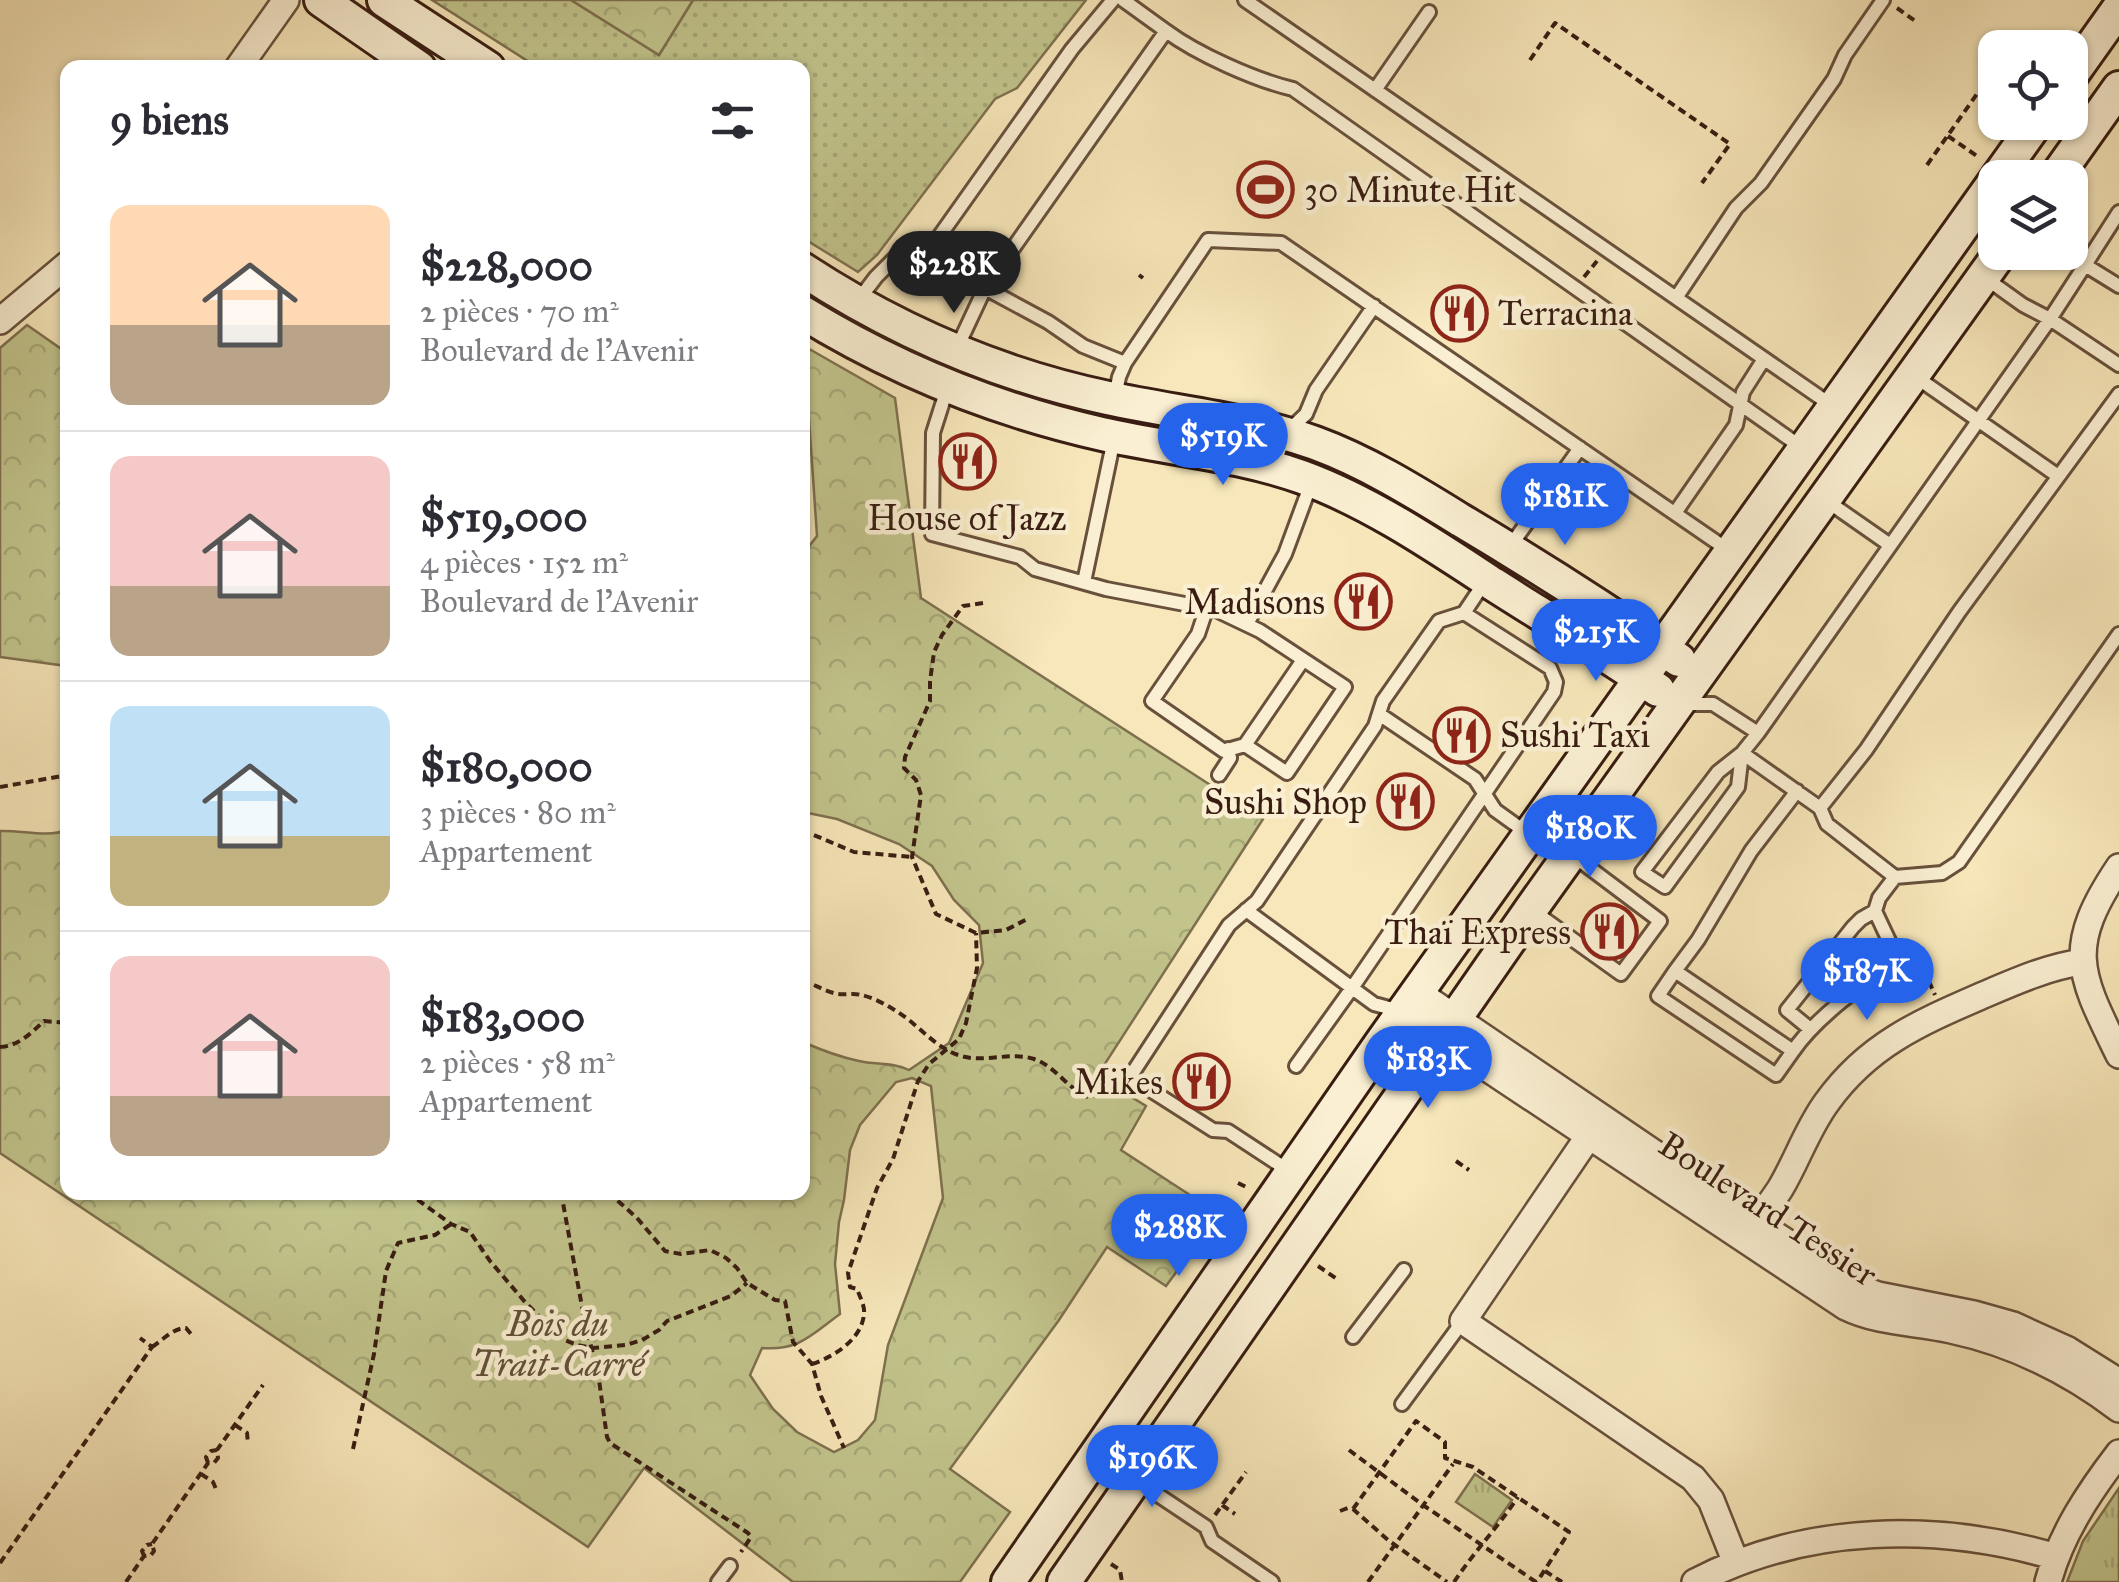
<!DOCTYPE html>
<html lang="fr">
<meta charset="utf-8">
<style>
body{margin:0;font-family:"IM FELL Great Primer",serif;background:#f2f2f3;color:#2b2b33;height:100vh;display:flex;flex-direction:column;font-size:38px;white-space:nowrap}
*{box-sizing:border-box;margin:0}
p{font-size:32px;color:#7c7c81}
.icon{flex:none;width:55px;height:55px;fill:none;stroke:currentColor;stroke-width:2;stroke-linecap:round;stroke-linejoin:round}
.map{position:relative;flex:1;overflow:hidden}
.panel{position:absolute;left:60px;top:60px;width:750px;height:1140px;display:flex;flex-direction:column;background:#fff;border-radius:20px;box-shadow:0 2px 8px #0004}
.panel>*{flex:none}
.buttons{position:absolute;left:1978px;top:30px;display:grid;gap:20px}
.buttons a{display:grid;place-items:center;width:110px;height:110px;border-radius:20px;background:#fff;box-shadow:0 2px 8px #0004;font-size:50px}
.price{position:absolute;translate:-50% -85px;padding:0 22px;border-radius:35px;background:#2563eb;color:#fff;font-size:32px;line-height:65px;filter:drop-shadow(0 2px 5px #0008)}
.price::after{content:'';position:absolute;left:50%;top:60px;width:30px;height:22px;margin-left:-15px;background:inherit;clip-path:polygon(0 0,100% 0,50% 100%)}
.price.selected{background:#222;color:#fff}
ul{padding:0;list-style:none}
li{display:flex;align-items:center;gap:30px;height:250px;padding:0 50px}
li+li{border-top:2px solid #e1e1e2}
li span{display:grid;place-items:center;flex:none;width:280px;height:200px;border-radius:20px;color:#555}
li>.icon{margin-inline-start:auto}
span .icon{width:120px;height:120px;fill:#fffc;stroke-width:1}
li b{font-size:42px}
h2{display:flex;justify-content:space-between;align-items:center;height:120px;padding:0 50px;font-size:42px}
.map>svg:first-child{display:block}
.grass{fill:url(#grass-dots);stroke:#7e704f;stroke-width:2.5}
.forest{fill:url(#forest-crowns);stroke:#7e704f;stroke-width:2.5;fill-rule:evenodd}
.park{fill:url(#park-tufts);stroke:#7e704f;stroke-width:2.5}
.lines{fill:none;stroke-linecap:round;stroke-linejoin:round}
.lane-casing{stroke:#68503c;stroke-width:18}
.street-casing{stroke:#68503c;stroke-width:30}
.secondary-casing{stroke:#391d12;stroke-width:38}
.path{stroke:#391d12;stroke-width:4;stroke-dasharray:8 5;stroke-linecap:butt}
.lane{stroke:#faefd2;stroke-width:12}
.street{stroke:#faefd2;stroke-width:25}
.secondary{stroke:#faefd2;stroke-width:32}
.labels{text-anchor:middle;stroke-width:9;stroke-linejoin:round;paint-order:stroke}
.poi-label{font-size:35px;fill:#391d12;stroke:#faefd2;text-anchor:end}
.street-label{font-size:35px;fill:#391d12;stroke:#faefd2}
.park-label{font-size:35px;font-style:italic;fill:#624f37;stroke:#faefd2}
</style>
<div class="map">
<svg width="2119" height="1582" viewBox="0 0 2119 1582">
<defs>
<pattern id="grass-dots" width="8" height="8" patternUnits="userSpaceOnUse" patternTransform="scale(2.5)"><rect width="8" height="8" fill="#c2c48c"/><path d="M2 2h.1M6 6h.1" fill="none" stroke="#a7a878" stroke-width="1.8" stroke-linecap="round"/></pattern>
<pattern id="forest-crowns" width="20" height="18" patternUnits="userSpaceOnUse" patternTransform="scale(2.5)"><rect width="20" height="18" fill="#c2c48c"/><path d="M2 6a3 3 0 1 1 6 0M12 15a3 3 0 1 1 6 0" fill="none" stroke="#a7a878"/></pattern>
<pattern id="park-tufts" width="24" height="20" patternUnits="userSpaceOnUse" patternTransform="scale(2.5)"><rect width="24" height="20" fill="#c2c48c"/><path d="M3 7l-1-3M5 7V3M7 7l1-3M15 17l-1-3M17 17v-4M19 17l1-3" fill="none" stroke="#a7a878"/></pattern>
</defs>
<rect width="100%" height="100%" fill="#f7e7ba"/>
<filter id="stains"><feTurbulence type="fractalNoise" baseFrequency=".002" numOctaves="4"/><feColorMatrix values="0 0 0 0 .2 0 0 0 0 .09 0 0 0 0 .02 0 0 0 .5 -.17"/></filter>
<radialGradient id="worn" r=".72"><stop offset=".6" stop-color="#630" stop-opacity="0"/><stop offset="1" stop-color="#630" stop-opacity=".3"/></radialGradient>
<path class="grass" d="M432,0H571L659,55L693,0H1086L1017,88L995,99L877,255L858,272L803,238L802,68L537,67Z"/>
<path class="forest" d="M571,0H693L659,55Z
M27,325L67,353V666L0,657V348Z
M804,346L895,398L921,598L1263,819L1097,1076L1146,1106L1121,1150L1219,1214L1166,1286L1107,1247L1059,1320L950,1469L1010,1512L960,1582H793L644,1468L588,1547L0,1153V831C23,830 46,838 67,830L68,1192H802L803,1042C821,1050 840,1057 859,1061C876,1065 893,1062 909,1070L949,1043L983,963L979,925L954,900L932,866L899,844L837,819L803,812V554L817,536ZM912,1078L931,1086L943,1198L888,1345L875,1420L858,1440L834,1452L797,1432L773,1409L750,1375L762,1348C799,1351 811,1335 840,1314L835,1264L839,1222L844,1200L850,1150L860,1125L896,1082Z"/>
<path class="park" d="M1475,1474L1512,1500L1493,1527L1456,1502Z
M2119,1488V1582H2067L2083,1541Z"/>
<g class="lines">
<defs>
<path id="lane" d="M1123,0L1166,31
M1245,0L1831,405
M1375,90L1429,12
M2119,212L2085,265L2119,286
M924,258L1072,49L1113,0
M1984,277L2023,305L2050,319L2119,365
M1676,298L1736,208L1761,183L1834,79L1845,55L1883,0
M857,302L876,277L905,248L969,285L985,288L1048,322L1083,346L1125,363
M956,350L985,288L1166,31C1197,54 1255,80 1293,89L1801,447
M1916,377L2058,476
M947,389L933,433L932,534L1020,557L1035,569L1106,589L1216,610L1260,631L1345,687L1287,773L1245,745
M1115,397L1119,377L1125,363L1208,240L1281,243L1728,550
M1273,468L1285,434L1306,414L1316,390L1374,306
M1827,501L1890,545
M1675,513L1736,425L1743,392L1764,359
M1509,548L1580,448
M1084,582L1114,439
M1207,607L1198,634L1152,701L1224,751L1245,745L1303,660
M1247,624L1285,554L1312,481
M1684,704H1713L1758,733
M1379,714L1475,779L1495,810L1527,833
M1742,753L1738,787L1665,887L1642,872L1718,772L1742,753L1758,733L2050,319L2085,265L2066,252
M1742,753L1820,808L1827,824L1895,877L1942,873L1959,862L2119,634
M1219,775L1230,758L1228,749
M1797,791L1751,851L1698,940L1675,971L1793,1051C1816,1018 1863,982 1899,962L1875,911L1879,898L1895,877
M1820,808L1866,750L1959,612L2119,394
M1246,910L1374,1004L1400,1011
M1533,911L1621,974L1660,921L1571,854
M1675,971L1658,996L1776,1075L1793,1051
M1809,1028L1787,1010L1853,927L1861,919L1875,911
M1296,1066L1352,988L1554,692L1556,682L1550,668L1464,613
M1289,1171L1228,1131L1213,1130L1130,1077L1229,925L1257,901L1375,726L1383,701L1439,621L1464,613L1486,580
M1353,1337L1404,1270
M1402,1404L1463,1321
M1137,1481L1206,1527L1212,1541L1272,1582
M718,1582L730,1566"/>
<path id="street" d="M238,68L286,0
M0,321L68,264
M2119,867C2064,949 2079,973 2119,1055
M1417,992L1757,1223L1856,1287L1878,1295L1974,1314L2013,1325L2068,1350L2119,1382
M1403,1012L1846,1307C1879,1323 1916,1322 1951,1330C2012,1343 2069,1371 2119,1409
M1599,1121L1463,1321L1693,1478L1711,1500L1736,1563
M1749,1233C1759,1219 1770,1204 1780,1189C1797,1161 1807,1129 1827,1102C1868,1045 1919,1023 1981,996C2014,982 2047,967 2082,962
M1695,1582C1806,1524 1938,1522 2056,1557
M2048,1582C2061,1534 2089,1492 2119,1453"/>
<path id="secondary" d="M321,0L419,68
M384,0L488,68
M2070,77L2119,8
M1997,178L2037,122
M2055,178L2119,88
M802,269C895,330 999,375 1108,398C1177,413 1247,419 1315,443C1367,462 1415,492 1462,521C1536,565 1608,611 1679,660
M802,312C896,370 996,410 1102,434C1169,449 1237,454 1302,477C1370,502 1432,544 1493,584C1548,619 1604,653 1658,690
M1008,1582L1381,1043L1995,181
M1064,1582L1531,909L2001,252"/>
</defs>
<use href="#lane" class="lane-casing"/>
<use href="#street" class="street-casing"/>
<use href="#secondary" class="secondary-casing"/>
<path class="path" d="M1897,8L1918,23
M1530,60L1555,23L1730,144L1702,183
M1948,136L1977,156
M1927,165L1991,74
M1139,275L1143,278
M1584,277L1597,261
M983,603L963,606L942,635L934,652L930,681V701L905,757L904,768L916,780L921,795L912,857L936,914L976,933L1006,930L1029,918
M0,787L68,775
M802,830L854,852L912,857
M1913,964L1922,966L1935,995
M802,980C814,984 826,992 838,994C846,995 854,993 861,995C872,997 887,1005 896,1011C918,1024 933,1046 958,1055C983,1064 1009,1051 1034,1059C1057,1067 1068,1090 1090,1098L1115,1077
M0,1047C19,1046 31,1033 44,1021L68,1023
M1456,1161L1469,1170
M1238,1183L1246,1187
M407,1192L451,1224L470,1232L490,1261L525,1302L562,1339L577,1345L593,1348L626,1345L642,1340L659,1330L667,1321L731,1296L747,1283
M559,1192L563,1203L585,1323L598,1373L607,1437L610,1443L748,1533L751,1537L741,1552
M608,1192L637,1218L665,1251L681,1254L710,1250L726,1258L737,1268L747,1283L775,1300L785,1301L793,1342L812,1364L821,1396L844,1448
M1318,1266L1337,1279
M152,1347C163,1340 173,1328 186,1328L191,1334
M812,1364C834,1357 862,1339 864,1314C865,1306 860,1297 857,1289L850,1287L848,1273L877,1188L893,1159L918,1081L929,1064L959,1039L966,1023L977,968L976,933
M235,1425L247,1433L248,1444
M353,1449L374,1354L386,1271L398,1243L435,1235L451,1224
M1349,1450L1423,1505L1536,1582
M208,1463L206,1457L211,1451L217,1450
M201,1474L213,1482L216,1489
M1222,1505L1235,1514
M1353,1509L1416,1421L1445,1442V1458L1473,1467L1569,1532L1537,1582
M1340,1511L1348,1508L1353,1509L1388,1540L1447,1582
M1215,1515L1246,1472
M144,1556L142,1551L147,1545L152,1544
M0,1563L152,1347L140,1338
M1111,1564L1120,1570L1122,1582
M1545,1571L1562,1582
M126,1582L144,1556L151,1555L154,1551L152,1544L208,1463H214L218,1458L217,1450L263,1385
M1368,1582L1453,1464
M1454,1582C1474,1552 1498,1527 1518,1497"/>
<use href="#lane" class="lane"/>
<use href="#street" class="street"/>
<use href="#secondary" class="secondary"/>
</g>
<defs>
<symbol id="stadium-ring" viewBox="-11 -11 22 22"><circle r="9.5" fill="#faefd2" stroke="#8f2418" stroke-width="1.5"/><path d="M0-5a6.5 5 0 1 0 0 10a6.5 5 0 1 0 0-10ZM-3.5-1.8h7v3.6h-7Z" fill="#8f2418"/></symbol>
<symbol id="restaurant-ring" viewBox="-11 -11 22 22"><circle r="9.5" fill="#faefd2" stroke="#8f2418" stroke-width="1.5"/><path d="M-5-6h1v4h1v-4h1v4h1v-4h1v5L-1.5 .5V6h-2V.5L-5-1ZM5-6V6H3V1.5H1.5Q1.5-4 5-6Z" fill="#8f2418"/></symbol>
</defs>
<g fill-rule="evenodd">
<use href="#stadium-ring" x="1234" y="158" width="63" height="63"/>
<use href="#restaurant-ring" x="1428" y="282" width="63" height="63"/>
<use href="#restaurant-ring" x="936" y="430" width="63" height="63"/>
<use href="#restaurant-ring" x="1332" y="570" width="63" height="63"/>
<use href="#restaurant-ring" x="1430" y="704" width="63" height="63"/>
<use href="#restaurant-ring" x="1374" y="770" width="63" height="63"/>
<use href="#restaurant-ring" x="1578" y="900" width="63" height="63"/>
<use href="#restaurant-ring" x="1170" y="1050" width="63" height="63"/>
</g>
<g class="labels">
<g class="poi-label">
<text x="1304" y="202" text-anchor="start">30 Minute Hit</text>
<text x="1498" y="325" text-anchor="start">Terracina</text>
<text x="967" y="530" text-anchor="middle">House of Jazz</text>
<text x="1325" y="614">Madisons</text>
<text x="1500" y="747" text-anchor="start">Sushi Taxi</text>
<text x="1367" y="814">Sushi Shop</text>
<text x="1571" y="944">Thaï Express</text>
<text x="1163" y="1094">Mikes</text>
</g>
<g class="street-label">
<text transform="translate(1768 1209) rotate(33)" y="12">Boulevard Tessier</text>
</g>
<g class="park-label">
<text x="558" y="1336">Bois du<tspan x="558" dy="40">Trait-Carré</tspan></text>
</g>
</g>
<rect width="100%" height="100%" filter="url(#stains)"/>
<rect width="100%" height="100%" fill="url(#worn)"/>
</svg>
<div class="buttons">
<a><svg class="icon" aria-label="locate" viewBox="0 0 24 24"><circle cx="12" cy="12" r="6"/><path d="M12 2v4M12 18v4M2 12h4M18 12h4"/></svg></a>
<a><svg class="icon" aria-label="layers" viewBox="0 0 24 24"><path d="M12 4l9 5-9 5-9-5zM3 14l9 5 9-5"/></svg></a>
</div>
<b class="price selected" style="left:954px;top:316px">$228K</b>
<b class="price" style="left:1223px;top:488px">$519K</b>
<b class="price" style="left:1565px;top:548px">$181K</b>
<b class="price" style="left:1596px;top:684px">$215K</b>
<b class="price" style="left:1590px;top:880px">$180K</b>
<b class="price" style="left:1867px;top:1023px">$187K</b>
<b class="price" style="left:1428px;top:1111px">$183K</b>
<b class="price" style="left:1179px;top:1279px">$288K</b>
<b class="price" style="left:1152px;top:1510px">$196K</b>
<section class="panel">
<h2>9 biens<svg class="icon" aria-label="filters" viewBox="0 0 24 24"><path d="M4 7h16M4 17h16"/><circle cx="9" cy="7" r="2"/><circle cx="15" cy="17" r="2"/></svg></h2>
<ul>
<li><span style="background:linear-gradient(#ffd9b3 60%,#b9a48a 0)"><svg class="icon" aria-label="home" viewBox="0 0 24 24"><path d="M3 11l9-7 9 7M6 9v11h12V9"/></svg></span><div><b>$228,000</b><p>2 pièces · 70 m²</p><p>Boulevard de l'Avenir</p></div></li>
<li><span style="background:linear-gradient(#f6c9c9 65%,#b9a48a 0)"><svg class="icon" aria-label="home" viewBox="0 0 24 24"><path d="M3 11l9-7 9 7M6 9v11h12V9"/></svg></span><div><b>$519,000</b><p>4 pièces · 152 m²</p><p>Boulevard de l'Avenir</p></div></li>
<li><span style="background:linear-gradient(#bfe0f5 65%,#c2b280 0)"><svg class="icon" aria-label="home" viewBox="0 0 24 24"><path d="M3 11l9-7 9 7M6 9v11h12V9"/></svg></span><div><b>$180,000</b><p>3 pièces · 80 m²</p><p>Appartement</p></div></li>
<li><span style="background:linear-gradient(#f6c9c9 70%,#b9a48a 0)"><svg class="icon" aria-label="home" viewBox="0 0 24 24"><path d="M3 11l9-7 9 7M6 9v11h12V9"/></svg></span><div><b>$183,000</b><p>2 pièces · 58 m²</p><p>Appartement</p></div></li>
</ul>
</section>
</div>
